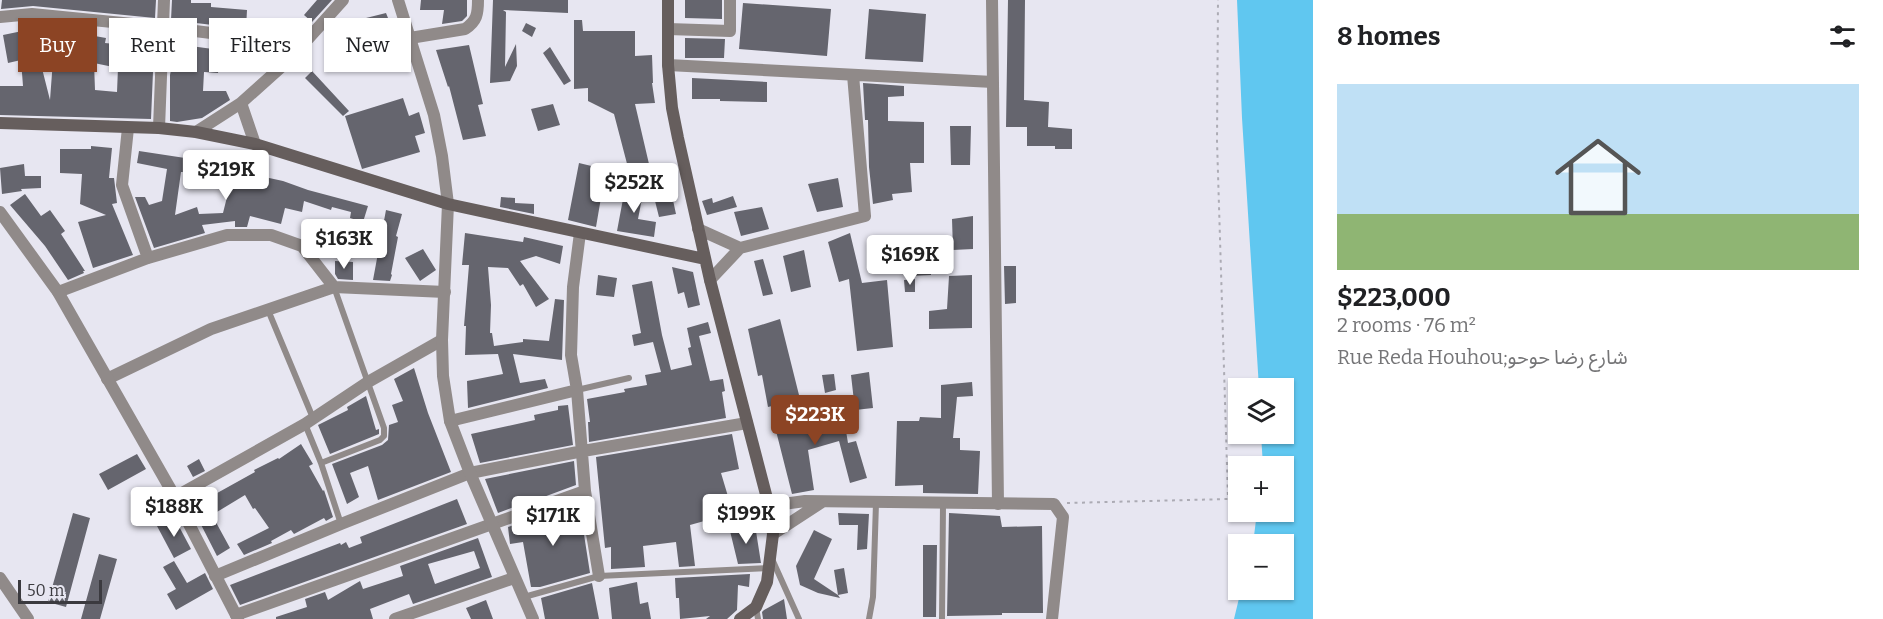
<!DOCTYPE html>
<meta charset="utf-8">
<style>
body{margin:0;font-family:Bitter,"Noto Sans Arabic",serif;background:#f2f2f2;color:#202124;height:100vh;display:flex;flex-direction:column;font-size:22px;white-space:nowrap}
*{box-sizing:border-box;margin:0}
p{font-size:20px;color:#757577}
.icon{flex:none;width:33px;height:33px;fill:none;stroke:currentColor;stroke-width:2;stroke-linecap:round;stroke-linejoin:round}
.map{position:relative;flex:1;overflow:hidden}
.details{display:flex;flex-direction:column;background:#fff;width:570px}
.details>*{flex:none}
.top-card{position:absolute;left:18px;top:18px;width:570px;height:54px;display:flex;gap:12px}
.tools{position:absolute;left:1228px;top:378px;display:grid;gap:12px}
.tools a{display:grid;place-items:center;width:66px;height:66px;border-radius:0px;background:#fff;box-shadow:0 2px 4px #0004;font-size:30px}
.scale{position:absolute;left:18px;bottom:15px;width:84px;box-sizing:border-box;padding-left:6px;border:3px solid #3b3a3f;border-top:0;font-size:16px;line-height:21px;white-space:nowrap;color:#3b3a3f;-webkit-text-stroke:4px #e7e6f1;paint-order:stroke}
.price{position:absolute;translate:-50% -51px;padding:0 14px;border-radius:6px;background:#fff;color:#222;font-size:20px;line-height:39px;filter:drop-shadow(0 2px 3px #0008)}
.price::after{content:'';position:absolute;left:50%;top:36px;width:18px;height:14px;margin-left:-9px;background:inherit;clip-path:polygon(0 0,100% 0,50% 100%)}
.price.active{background:#8c4424;color:#fff}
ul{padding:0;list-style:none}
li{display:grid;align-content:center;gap:12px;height:318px;padding:0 24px}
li+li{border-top:2px solid #e0e0e0}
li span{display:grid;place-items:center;height:186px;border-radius:0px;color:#555}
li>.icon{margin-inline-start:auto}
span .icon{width:108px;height:108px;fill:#fffc;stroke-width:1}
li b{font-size:26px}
h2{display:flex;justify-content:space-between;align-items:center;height:72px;padding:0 24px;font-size:26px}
.tag{padding:0 21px;border-radius:0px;background:#fff;box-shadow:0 2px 4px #0004;font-size:21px;line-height:54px}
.tag.active{background:#8c4424;color:#fff}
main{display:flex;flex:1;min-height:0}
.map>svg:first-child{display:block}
.water{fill:#60c7f0}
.building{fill:#65656e;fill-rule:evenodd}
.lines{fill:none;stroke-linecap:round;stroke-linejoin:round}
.path{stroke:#acabb4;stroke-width:2;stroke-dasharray:3 4.5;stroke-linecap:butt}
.service{stroke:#908a89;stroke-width:6}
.minor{stroke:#908a89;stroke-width:12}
.tertiary{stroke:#908a89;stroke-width:12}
.secondary{stroke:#665e5d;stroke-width:12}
</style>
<main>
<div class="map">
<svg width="1313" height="619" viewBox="0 0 1313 619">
<rect width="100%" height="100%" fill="#e7e6f1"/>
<path class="water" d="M1237,0H1313V619H1234L1241,590H1284V544H1253L1257,512H1284V466H1263L1261,434H1284V388H1259L1242,118Z"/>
<path class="building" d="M2,0H156L155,18L33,6L1,9Z
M172,0H191V3H211V7L247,10L246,29L171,20Z
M317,0H332L312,22L304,15Z
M421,0H467V16L462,21L442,24L444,10H420Z
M493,0H568V13L503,10L506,12L505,67L516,44L517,66L510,81L490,83Z
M685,0H722V19L685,18Z
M1008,0H1025L1024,100L1049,102L1048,127L1072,129V149H1055V146H1027V127H1006Z
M743,3L831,9L827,56L739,49Z
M869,9L926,14L923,62L865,59Z
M386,13L392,28L370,34L366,18Z
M574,20H582L583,31H635V56L652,55L653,83H652L655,103L635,104L649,164L647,175L631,179L614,114L588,101V88L574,89Z
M526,23L536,28L532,37L522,31Z
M32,29L50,100L55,33L89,35L106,38L105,43L154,48L151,119L0,115V86H23L21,60L8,63L3,35ZM94,63L118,68L117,92L95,90Z
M685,38L725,39L724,58H685Z
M176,44L220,50L218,73L204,72L203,91H226L230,100L202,118L177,122L170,121V75Z
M469,45L483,104L478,105L486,136L463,140L449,86L448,87L436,50Z
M550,47L571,81L564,85L543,53Z
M312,71L349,111L343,116L305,78Z
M692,78L767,82V102L720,101V99H692Z
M863,83L904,86V96L888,97V121L924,122V163H910L912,192L892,194L893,200L873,204L869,167L868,120H865Z
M403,98L409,116L419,112L425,133L415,136L420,152L362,169L345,116Z
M553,104L560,125L538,131L531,109Z
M950,126H971L970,165H951Z
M91,146L112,148L109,178H114L117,203L112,204L133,255L93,268L78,222L106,215L80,204L82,174L60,173V149H91Z
M139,151L185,158V160L202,165L199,174L184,171V172H181L175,215L197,207L199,214L223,213L231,181L208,174L210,164L260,177V176L283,181L308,190L368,206L363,222L350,218L351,212L332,207L331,210L304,201L302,212L285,208L281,224L250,216L247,227H235V221L202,225L205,233L154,248L135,197H145L149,205L162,201L167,169L137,163Z
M579,163L608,170L603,186L596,227L568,220Z
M24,164L25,176H41V188L21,189L22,191L2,194L0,168Z
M838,178L843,207L817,212L808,184Z
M626,183L644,188L638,219L656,222L654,237L617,231Z
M671,191L676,214L659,217L653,193Z
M25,194L41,216L50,210L65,231L61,234L85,271H83L84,273L68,280L45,246L10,205Z
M733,196L737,207L707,215L702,201L712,198L713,203Z
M501,197L515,198V203L534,204V214L500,207Z
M762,207L769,229L741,236L734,212Z
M386,210L402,214L396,236L398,237L391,274L392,275L390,281L373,280Z
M973,216V249L953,250L952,219Z
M465,233L523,242L524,237L563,246L560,264L536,256L520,261L549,299L536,307L523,284L520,286L508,268L488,267L491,305L490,333H492L494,346L523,342V339L549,341L555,299L564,300L562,360L513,354L520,383L545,379L548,388L468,408L467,381L503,374L498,354L465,355L466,326H464L469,265H462Z
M850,233L862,283L887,280L893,347L857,351L849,279L839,282L828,242Z
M423,249L436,270L420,281L405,258Z
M804,250L811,287L791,292L783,256Z
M763,259L773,294L763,296L754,261Z
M931,259V275L908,276L907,260Z
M335,261L353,262V280L338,279L335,274Z
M1004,266H1016V303L1005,304Z
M672,267L693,272L700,305L688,308L684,292L678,294Z
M598,275L617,278L614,297L596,295Z
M972,275V328L929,329V311L947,309L949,276Z
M915,279V292H905L904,280Z
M652,281L662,335L671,370L692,365L688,348L691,347L687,328L708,322L711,333L699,336L710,381L723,379L725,391L722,392L726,418L589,442L588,422H590L587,399L625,392L624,389L647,385L645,375L661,372L653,342L634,346L632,335L641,333L632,285Z
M780,319L800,399L768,407L762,375L758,376L748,329Z
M414,368L428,413L451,472L378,500L368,466L350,473L359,497L347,504L332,464L382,445L388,440L389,425L398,422L392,405L403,401L394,379Z
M869,372L873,408L855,410L851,375Z
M834,374L836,390L825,393L822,375Z
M972,382L973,396L957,397L953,438H960V450L980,451L978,494L923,493V485L895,486L897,421H919L920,417L941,418V385Z
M366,396L376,430L379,429V434L330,454L318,425L348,410L347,407Z
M838,403L843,432L846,431L848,443L856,441L867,478L850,483L839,441L808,450L814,490L792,494L774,423L801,414L802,417L827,410V406Z
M568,405L573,445L480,463L471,434L535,420L534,415L558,410V406Z
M732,434L739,469L721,473L733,513L690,525L695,566L679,567L676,542L643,546L645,567L611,569V547L605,548L596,457Z
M301,444L313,464L309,466L323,491L324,490L333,517L326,521L324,518L294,534L291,530L271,541L272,543L244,555L237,544L269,528L255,508L253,509L245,495L212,515L230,548L217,556L192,507L255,472L254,470L278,458L279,459Z
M137,454L146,469L108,490L99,474Z
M199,459L205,471L193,477L187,466Z
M574,461L576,485L541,498L514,505V507L498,513L485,479Z
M457,499L467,524L240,605L230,585L340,543L341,545L346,542L349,548L362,543L360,537Z
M568,507V510L580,509L590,573L540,587H531L523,542L510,544L508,527Z
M73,513L90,518L66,607L48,602Z
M838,513L869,514L867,549L857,550L858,525H839Z
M949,513L1000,516L1002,527L1042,526L1043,613H1002V615L947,616Z
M174,517L191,549L174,558L157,526Z
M755,525L761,563L738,564L730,531Z
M814,530L832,539L814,579L838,595L834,570L844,568L848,593L838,595L840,598L818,593L800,585L796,566Z
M478,538L492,577L413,604L409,594L370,609L373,619H276V617L307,607L305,599L325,592L328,600L360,581L363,589L403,576L400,566ZM474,551L480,568L435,584L428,564Z
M923,545H937L936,617H923Z
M99,554L117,559L100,619H81Z
M174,561L187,583L205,573L213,589L176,610L167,594L176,589L163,567Z
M750,574L749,587L738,585L737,610L727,619H706L710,616L680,619L679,598H676L675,578Z
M637,582L640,604L648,602L651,619H612L609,588Z
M592,583L599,619H545L541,598Z
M784,599L787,619H763L762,612L764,610Z
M486,600L493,619H471L466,608Z"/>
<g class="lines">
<path class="path" d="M1067,503L1228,499L1217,141L1218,0"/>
<path class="service" d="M268,310L313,418
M577,390L629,378
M305,424L321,463L341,524
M321,463L380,440L384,436V428L334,287
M772,559L799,619
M524,597L599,576L769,568
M756,607L758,619
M869,619L873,597L876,503
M942,619L943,504"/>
<path class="minor" d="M992,0L998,504
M0,17L32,14L163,27L235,36L289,60
M668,29L730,31V0
M410,38L465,29C477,21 478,14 478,0
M668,65L993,82
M241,103L255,144
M128,128L122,185L148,258
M159,128L164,0
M196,132L241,103L289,60L343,0
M698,229L740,248L865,216L853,75
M580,233L573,287L571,355L577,390L585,491L599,576
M710,280L740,248
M58,292L148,258L227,235H271L302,246L334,287L445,292
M107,379L211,329L334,287
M450,421L577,390
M175,497L305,424L368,382L442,340
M215,576L341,524L470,473L583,451L747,423
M0,578L28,619
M236,615L585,491
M395,619L514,578"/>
<path class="tertiary" d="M398,0L434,115L442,156L448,204L442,340L443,376L450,421L470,473L533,619
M0,212L58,292L175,497L238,619
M769,506L805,501L1054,504L1063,517L1052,619
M773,534L822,502"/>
<path class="secondary" d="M668,0V65L672,108L678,138L710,280L769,506L773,534L767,582L756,607L740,619
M0,123L159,128L196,132L255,144L448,204L705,259"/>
</g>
</svg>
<div class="tools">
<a><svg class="icon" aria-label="layers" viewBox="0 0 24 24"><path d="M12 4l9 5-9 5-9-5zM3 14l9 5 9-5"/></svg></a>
<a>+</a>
<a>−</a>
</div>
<div class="scale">50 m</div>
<b class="price" style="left:226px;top:201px">$219K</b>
<b class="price" style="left:634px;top:214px">$252K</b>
<b class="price" style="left:344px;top:270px">$163K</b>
<b class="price" style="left:910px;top:286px">$169K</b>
<b class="price active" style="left:815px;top:446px">$223K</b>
<b class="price" style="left:174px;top:538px">$188K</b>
<b class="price" style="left:746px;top:545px">$199K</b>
<b class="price" style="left:553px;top:547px">$171K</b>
<div class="top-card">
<a class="tag active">Buy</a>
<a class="tag">Rent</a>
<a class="tag">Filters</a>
<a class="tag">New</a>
</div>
</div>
<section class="details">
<h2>8 homes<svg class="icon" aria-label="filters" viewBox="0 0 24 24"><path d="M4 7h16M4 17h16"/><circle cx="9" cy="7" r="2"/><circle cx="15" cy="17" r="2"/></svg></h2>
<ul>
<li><span style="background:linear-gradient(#bfe0f5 70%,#8fb573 0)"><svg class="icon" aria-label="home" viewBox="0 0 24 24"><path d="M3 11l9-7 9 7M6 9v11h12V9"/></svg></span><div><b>$223,000</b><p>2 rooms · 76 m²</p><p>Rue Reda Houhou;شارع رضا حوحو</p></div></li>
</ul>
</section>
</main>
